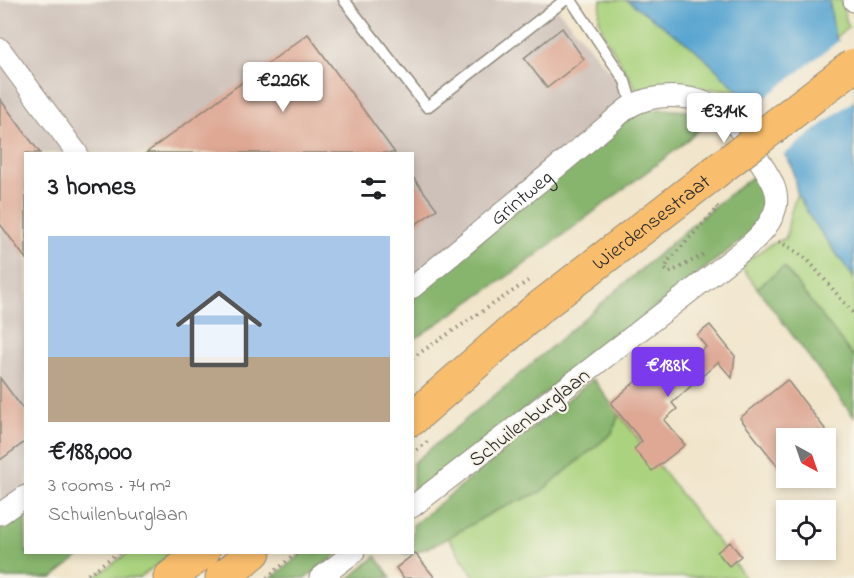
<!DOCTYPE html>
<meta charset="utf-8">
<style>
body{margin:0;font-family:"Indie Flower",sans-serif;background:#f6f6f6;color:#202124;height:100vh;display:flex;flex-direction:column;font-size:22px;white-space:nowrap}
*{box-sizing:border-box;margin:0}
p{font-size:20px;color:#757577}
.icon{flex:none;width:33px;height:33px;fill:none;stroke:currentColor;stroke-width:2;stroke-linecap:round;stroke-linejoin:round}
.map{position:relative;flex:1;overflow:hidden}
.panel{position:absolute;left:24px;top:152px;width:390px;height:402px;display:flex;flex-direction:column;background:#fff;border-radius:0px;box-shadow:0 3px 9px #0003}
.panel>*{flex:none}
.needle{width:39px;rotate:140deg}
.tools{position:absolute;left:776px;top:428px;display:grid;gap:12px}
.tools a{display:grid;place-items:center;width:60px;height:60px;border-radius:0px;background:#fff;box-shadow:0 3px 9px #0003;font-size:30px}
.price{position:absolute;translate:-50% -51px;padding:0 14px;border-radius:6px;background:#fff;color:#222;font-size:20px;line-height:39px;filter:drop-shadow(0 2px 3px #0008)}
.price::after{content:'';position:absolute;left:50%;top:36px;width:18px;height:14px;margin-left:-9px;background:inherit;clip-path:polygon(0 0,100% 0,50% 100%)}
.price.selected{background:#7c3aed;color:#fff}
ul{padding:0;list-style:none}
li{display:grid;align-content:center;gap:12px;height:318px;padding:0 24px}
li+li{border-top:2px solid #e0e0e0}
li span{display:grid;place-items:center;height:186px;border-radius:0px;color:#555}
li>.icon{margin-inline-start:auto}
span .icon{width:108px;height:108px;fill:#fffc;stroke-width:1}
li b{font-size:26px}
h2{display:flex;justify-content:space-between;align-items:center;height:72px;padding:0 24px;font-size:26px}
.map>svg:first-child{display:block}
.industrial{fill:#cec1b9}
.green{fill:#abd37f;stroke:#6b7f55;stroke-width:1.5}
.forest{fill:#88b56e;stroke:#5a704c;stroke-width:1.5}
.water{fill:#58a5d1;stroke:#42687e;stroke-width:1.5}
.pier{fill:#f1e5cb}
.building{fill:#dea894}
.lines{fill:none;stroke-linecap:round;stroke-linejoin:round}
.service-casing{stroke:#8e887b;stroke-width:13}
.minor-casing{stroke:#8e887b;stroke-width:23}
.primary-casing{stroke:#8e887b;stroke-width:35}
.path{stroke:#8e887b;stroke-width:4;stroke-dasharray:1.5 4.5;stroke-linecap:butt}
.service{stroke:#fff;stroke-width:10}
.minor{stroke:#fff;stroke-width:21}
.primary{stroke:#f9be6d;stroke-width:33}
.primary-bridge-casing{stroke:#8e887b;stroke-width:35;stroke-linecap:butt}
.primary-bridge{stroke:#f9be6d;stroke-width:33}
.labels{text-anchor:middle;stroke-width:4.5;stroke-linejoin:round;paint-order:stroke}
.street-label{font-size:21px;fill:#2b2b2b;stroke:#f7f3e8}
</style>
<div class="map">
<svg width="854" height="578" viewBox="0 0 854 578">
<rect width="100%" height="100%" fill="#f7f3e8"/>
<filter id="ink" filterUnits="userSpaceOnUse"><feTurbulence type="fractalNoise" baseFrequency=".0167" numOctaves="2"/><feDisplacementMap in="SourceGraphic" scale="12" xChannelSelector="R" yChannelSelector="G"/><feConvolveMatrix kernelMatrix="1 2 1 2 8 2 1 2 1" color-interpolation-filters="sRGB"/></filter>
<filter id="wash" filterUnits="userSpaceOnUse"><feTurbulence type="fractalNoise" baseFrequency=".008" numOctaves="4" result="noise"/><feDisplacementMap in="SourceGraphic" scale="24" xChannelSelector="R" yChannelSelector="G"/><feGaussianBlur stdDeviation="1.35" result="paint"/><feColorMatrix in="noise" values="0 0 0 0 0 0 0 0 0 0 0 0 0 0 0 0 0 1.4 0 .05"/><feComposite in="paint" operator="in"/></filter>
<g filter="url(#wash)">
<rect width="100%" height="100%" fill="#f1e5cb"/>
<path class="industrial" d="M0,0H550L641,109L413,301L412,153H26V552L0,578Z"/>
<path class="green" d="M601,0H627L695,49L739,90L706,89L651,94L637,90L604,35L599,18Z
M829,0H841L848,27L835,38Z
M797,193L810,217L854,278V358L784,267L757,288L741,266L768,246L786,238L790,215Z
M619,414L745,577L475,578L448,537L493,512L540,492L612,433Z
M129,552H173L139,578H94Z"/>
<path class="forest" d="M663,109L687,111L708,122L678,148L517,270L413,340V295L637,111Z
M759,172C772,192 769,201 762,224L413,496V463L506,386L714,206Z
M784,267L854,358V417L757,288Z
M593,379L619,414L612,433L540,492L493,512L439,543L414,553L406,554L402,552H412L413,525Z
M25,500L26,552H85L52,578H0V517Z
M304,552H340L306,578H272Z
M376,556L391,578H350Z"/>
<path class="water" d="M627,0H829L835,37L854,58V278L810,217L797,193L792,166L751,103L695,49Z"/>
<path class="pier" d="M841,39L854,53V100L782,156L751,109Z"/>
<g id="blocks">
<path class="building" d="M562,28L584,59L547,88L524,58Z
M308,34L395,153H146Z
M0,99L40,153H26V259L0,224Z
M412,176L437,209L412,227Z
M710,325L735,356L732,378L718,362L672,403L677,409L664,420L685,445L652,471L634,449L642,441L611,404L612,402L644,374L647,375L673,354L683,365L706,347L697,335Z
M0,378L26,413V441L0,460Z
M787,380L832,438H786V477L740,418Z
M730,542L741,556L729,566L717,552Z
M415,553L435,578H403L396,568Z"/>
</g>
</g>
<g filter="url(#ink)">
<use href="#blocks" fill-opacity="0" stroke="#8e887b" stroke-width="1.5"/>
<g class="lines">
<defs>
<path id="service" d="M344,0L427,107L565,0
M571,0L625,81L632,105"/>
<g id="minor">
<path d="M854,0V1"/>
<path d="M0,49L77,153"/>
<path id="s1" d="M412,288L610,123C617,117 624,110 631,106C658,91 700,94 723,113C736,123 751,146 759,160C768,174 780,190 776,207C769,235 738,253 718,270L412,507"/>
<path d="M0,514L26,496"/>
<path d="M320,578L354,552"/>
</g>
<g id="primary">
<path id="s2" d="M412,419L535,311L714,173"/>
<path d="M170,578L203,552"/>
<path d="M222,578L254,552"/>
</g>
</defs>
<use href="#service" class="service-casing"/>
<use href="#minor" class="minor-casing"/>
<use href="#primary" class="primary-casing"/>
<path class="path" d="M779,241L807,259L854,314
M703,255L669,273L665,269L669,260L718,208L714,204
M412,358L528,281
M412,454L428,441
M83,578L119,552
M267,578L298,552"/>
<use href="#service" class="service"/>
<use href="#minor" class="minor"/>
<use href="#primary" class="primary"/>
<defs>
<path id="primary-bridge" d="M714,173L854,65"/>
</defs>
<use href="#primary-bridge" class="primary-bridge-casing"/>
<use href="#primary-bridge" class="primary-bridge"/>
</g>
</g>
<g class="labels">
<g class="street-label">
<text dy="7" stroke="none"><textPath href="#s1" startOffset="142">Grintweg</textPath></text>
<text dy="7" stroke="none"><textPath href="#s2" startOffset="310">Wierdensestraat</textPath></text>
<text transform="translate(529 417) rotate(-38)" y="7">Schuilenburglaan</text>
</g>
</g>
</svg>
<div class="tools">
<a><svg class="needle" viewBox="-14 -14 28 28"><path d="M0-13l5 13h-10z" fill="#e53935"/><path d="M0 13l5-13h-10z" fill="#757577"/></svg></a>
<a><svg class="icon" aria-label="locate" viewBox="0 0 24 24"><circle cx="12" cy="12" r="6"/><path d="M12 2v4M12 18v4M2 12h4M18 12h4"/></svg></a>
</div>
<b class="price" style="left:283px;top:113px">€226K</b>
<b class="price" style="left:724px;top:144px">€314K</b>
<b class="price selected" style="left:668px;top:398px">€188K</b>
<section class="panel">
<h2>3 homes<svg class="icon" aria-label="filters" viewBox="0 0 24 24"><path d="M4 7h16M4 17h16"/><circle cx="9" cy="7" r="2"/><circle cx="15" cy="17" r="2"/></svg></h2>
<ul>
<li><span style="background:linear-gradient(#a9c7e8 65%,#b9a48a 0)"><svg class="icon" aria-label="home" viewBox="0 0 24 24"><path d="M3 11l9-7 9 7M6 9v11h12V9"/></svg></span><div><b>€188,000</b><p>3 rooms · 74 m²</p><p>Schuilenburglaan</p></div></li>
</ul>
</section>
</div>
